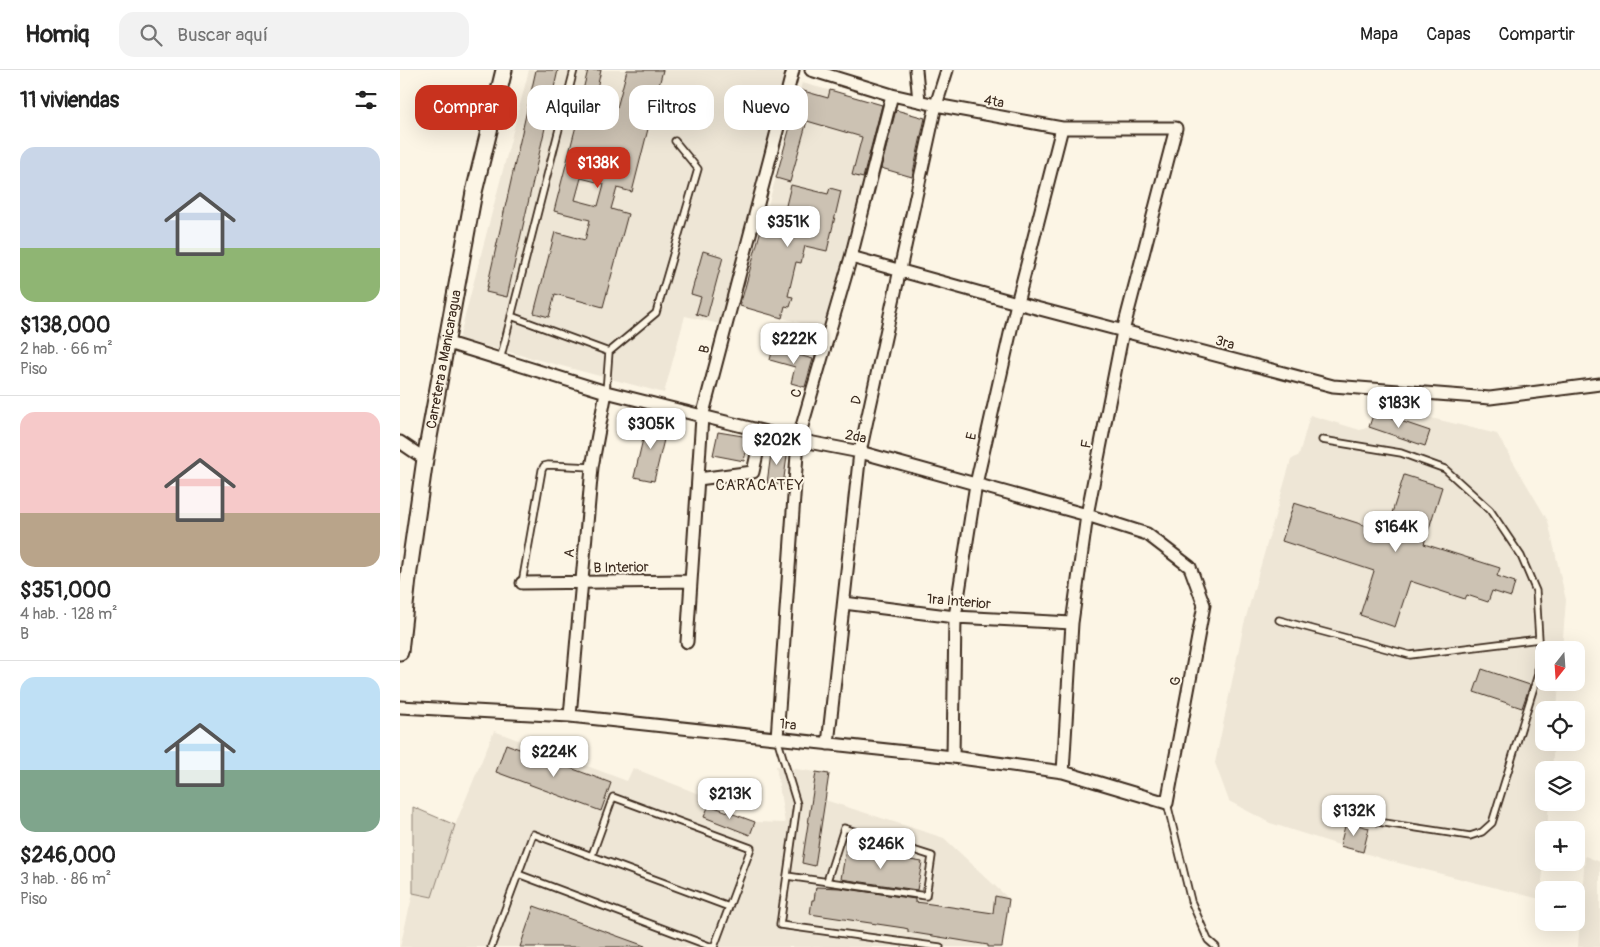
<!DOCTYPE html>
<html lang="es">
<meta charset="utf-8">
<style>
body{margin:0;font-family:Pangolin,sans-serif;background:#f2f2f2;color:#222;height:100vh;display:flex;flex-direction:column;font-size:19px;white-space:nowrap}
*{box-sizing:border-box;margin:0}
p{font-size:16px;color:#767676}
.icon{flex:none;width:28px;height:28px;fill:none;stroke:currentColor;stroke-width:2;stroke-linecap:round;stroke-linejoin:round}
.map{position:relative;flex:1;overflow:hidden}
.side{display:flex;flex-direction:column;background:#fff;width:400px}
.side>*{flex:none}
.banner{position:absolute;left:15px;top:15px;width:475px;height:45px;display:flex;gap:10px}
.needle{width:32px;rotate:197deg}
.controls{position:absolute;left:1135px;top:571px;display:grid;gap:10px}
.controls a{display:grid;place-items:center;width:50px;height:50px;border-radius:10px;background:#fff;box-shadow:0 5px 20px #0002;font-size:25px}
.price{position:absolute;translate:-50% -42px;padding:0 11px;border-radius:10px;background:#fff;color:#222;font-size:16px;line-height:32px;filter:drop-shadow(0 1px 2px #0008)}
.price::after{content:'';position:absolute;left:50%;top:30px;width:15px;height:11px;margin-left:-8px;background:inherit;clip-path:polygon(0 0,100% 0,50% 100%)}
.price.active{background:#c8321e;color:#fff}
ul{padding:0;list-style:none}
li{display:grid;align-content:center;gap:10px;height:265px;padding:0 20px}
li+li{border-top:1px solid #e0e0e0}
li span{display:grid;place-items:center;height:155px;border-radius:15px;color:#555}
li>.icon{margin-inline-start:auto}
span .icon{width:90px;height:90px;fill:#fffc;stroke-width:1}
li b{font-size:21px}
h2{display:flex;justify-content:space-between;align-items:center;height:60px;padding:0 20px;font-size:21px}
.chip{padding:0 18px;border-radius:15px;background:#fff;box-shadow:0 5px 20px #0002;font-size:18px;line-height:45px}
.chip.active{background:#c8321e;color:#fff}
header{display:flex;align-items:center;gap:30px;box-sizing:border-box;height:70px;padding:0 25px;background:#fff;border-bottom:1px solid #e0e0e0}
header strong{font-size:24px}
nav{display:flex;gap:28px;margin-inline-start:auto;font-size:18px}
.search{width:350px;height:45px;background:#f2f2f2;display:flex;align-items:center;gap:12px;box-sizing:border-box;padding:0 18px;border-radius:15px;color:#767676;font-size:19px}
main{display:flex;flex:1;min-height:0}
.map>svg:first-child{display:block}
.built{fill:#eee6d6}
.green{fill:#e0d8c8;stroke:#8e8173}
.building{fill:#ccc2b3;stroke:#3b2a1e;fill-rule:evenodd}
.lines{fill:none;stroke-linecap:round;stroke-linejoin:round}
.service-casing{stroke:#3b2a1e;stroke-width:9}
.minor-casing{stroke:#3b2a1e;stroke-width:15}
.secondary-casing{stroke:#3b2a1e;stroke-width:19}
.service{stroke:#fcf5e5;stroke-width:5.5}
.minor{stroke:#fcf5e5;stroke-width:11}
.secondary{stroke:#fcf5e5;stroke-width:15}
.labels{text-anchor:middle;stroke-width:4;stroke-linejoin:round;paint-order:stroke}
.street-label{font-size:14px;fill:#3b2a1e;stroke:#fcf5e5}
.neighbourhood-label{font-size:15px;letter-spacing:1px;fill:#3b2a1e;stroke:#fcf5e5}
</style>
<header>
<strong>Homiq</strong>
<div class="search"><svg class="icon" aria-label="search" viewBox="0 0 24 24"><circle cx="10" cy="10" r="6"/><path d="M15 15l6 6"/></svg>Buscar aquí</div>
<nav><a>Mapa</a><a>Capas</a><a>Compartir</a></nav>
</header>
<main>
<section class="side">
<h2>11 viviendas<svg class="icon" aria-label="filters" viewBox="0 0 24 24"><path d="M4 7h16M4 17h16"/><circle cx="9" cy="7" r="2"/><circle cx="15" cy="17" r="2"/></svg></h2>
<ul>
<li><span style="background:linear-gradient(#c9d6e8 65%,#8fb573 0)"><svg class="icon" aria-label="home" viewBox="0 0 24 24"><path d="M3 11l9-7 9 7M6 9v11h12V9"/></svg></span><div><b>$138,000</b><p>2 hab. · 66 m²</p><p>Piso</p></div></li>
<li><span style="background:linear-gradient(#f6c9c9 65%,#b9a48a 0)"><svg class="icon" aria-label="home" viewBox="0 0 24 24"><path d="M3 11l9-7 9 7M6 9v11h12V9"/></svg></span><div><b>$351,000</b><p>4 hab. · 128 m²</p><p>B</p></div></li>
<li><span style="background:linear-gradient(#bfe0f5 60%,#7fa58c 0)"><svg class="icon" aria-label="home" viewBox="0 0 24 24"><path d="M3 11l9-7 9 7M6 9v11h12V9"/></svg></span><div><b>$246,000</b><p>3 hab. · 86 m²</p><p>Piso</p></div></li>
</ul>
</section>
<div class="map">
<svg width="1200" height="877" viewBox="0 0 1200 877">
<rect width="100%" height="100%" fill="#fcf5e5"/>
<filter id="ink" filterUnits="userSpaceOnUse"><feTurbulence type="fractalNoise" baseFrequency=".02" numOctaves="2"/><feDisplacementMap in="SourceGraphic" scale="10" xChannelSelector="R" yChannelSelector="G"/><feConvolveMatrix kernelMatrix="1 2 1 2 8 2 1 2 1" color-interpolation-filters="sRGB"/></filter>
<g filter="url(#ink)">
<path class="built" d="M129,0H371L385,4L320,254L285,246L264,323L59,269Z
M402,13L485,35L423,259L340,236Z
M982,336L1097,364L1148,451L1166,530L1162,580H1144V612L1159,613L1157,640H1144V672L1154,673L1152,700H1144V732L1149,733L1147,760H1144V793L1140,829L983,789L870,753L829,731L815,693L844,554L891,390L899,385L910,345L960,360L969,357L974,342Z
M94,661L227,711L233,698L304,726L309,735L355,752L385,753L376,696L429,704L425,730L544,768L609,829L602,877H0L13,823L32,827L55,755Z
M1185,786L1200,792V877H1178Z"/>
<path class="green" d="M13,737L55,755L32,827L13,823Z"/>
<path class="building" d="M136,0H158L107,227L86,222Z
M188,0H201L194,32L217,38L227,0H263L232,122L217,118L211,139L228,144L203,237L155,224L149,247L134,243L155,162L185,170L190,150L154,141L185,21L183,20ZM181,108L204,114L198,136L175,130Z
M400,20L428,28L430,20L482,35L463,108L452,105L462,67L407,51L390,112L376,108Z
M496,40L525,48L512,107L481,98Z
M391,115L428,124L430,118L441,121L427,181L405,176L401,193L396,192L388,226L393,227L390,237L385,236L382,248L340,236L363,152L381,156Z
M303,181L323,187L307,247L296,244L301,227L291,224Z
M373,278L413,289L405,317L391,313L395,297L370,290Z
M974,342L1030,361L1025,376L969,357Z
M248,348L268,353L254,411L234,407Z
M318,362L349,367L344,391L313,385Z
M372,376L388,379L383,415L367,413Z
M1004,405L1042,417L1024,474L1100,498L1097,506L1115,512L1111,527L1092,521L1088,532L1067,525L1065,529L1010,511L995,557L960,545L974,501L882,471L894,433L986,462Z
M1082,599L1130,615L1122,638L1074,622Z
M106,674L211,713L201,741L96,702Z
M416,702L429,704L415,796L402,793Z
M309,735L355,752L350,765L304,747Z
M946,752L969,758L963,782L940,776Z
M446,779L522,792L517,820L441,809Z
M416,817L440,818L515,829V832L524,833L593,843L595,826L609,829L602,877H588V875L558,870L508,862V859L504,858L410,844L412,830H414Z
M134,836L245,876V877H120Z"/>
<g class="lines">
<defs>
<path id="service" d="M111,246L209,282L256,243L298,99L275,71
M100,290L174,0
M206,322L209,282
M922,370L1001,383L1045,399L1090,440L1121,486L1136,521L1139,569L1138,604L1092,753L1082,762L1070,766L978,752
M122,513L142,400L144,396L148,395L192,397
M879,550L1010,585L1139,569
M377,668L397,734L380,855L540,877
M767,733L791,831L808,870L816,877
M192,785L213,727L351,778L314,877
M118,804L312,877
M387,806L526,826L532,786L444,758L427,811
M91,877L133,764L329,837"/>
<path id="minor" d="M411,0L492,25L536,35L662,58H776L723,261L687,445L672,553L663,702
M516,0L519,31
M451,187L617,233L933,316L1090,328L1200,314
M0,372L25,389
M298,409L353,402L362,361
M122,513L291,511
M444,533L555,547L672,553
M287,572L302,347L393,0
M0,637L170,646L553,687L663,702L767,733L804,535L790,497L747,464L687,445L460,382L398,370L206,322L48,273
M170,646L192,397L206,322
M377,668L398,370L451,187L492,25
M428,674L460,382L536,35L547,0
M553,687L555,547L576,414L617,233L662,58"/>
<g id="secondary">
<path id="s1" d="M0,582L8,508L25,389L74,122L104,0"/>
</g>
</defs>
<use href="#service" class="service-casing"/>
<use href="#minor" class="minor-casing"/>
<use href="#secondary" class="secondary-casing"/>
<use href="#service" class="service"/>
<use href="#minor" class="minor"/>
<use href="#secondary" class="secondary"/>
</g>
</g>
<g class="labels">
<g class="street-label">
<text transform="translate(594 31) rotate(10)" y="5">4ta</text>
<text transform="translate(825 272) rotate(15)" y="5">3ra</text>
<text transform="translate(304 279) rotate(-75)" y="5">B</text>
<text dy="5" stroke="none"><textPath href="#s1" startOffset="296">Carretera a Manicaragua</textPath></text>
<text transform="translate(396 323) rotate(-74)" y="5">C</text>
<text transform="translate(456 330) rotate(-78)" y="5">D</text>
<text transform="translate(456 366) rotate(12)" y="5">2da</text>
<text transform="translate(571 366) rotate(-77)" y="5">E</text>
<text transform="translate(686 374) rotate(-79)" y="5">F</text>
<text transform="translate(169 483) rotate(-85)" y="5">A</text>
<text transform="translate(221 497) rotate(-1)" y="5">B Interior</text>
<text transform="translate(559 531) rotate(5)" y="5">1ra Interior</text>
<text transform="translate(775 611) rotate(-79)" y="5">G</text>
<text transform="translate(388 654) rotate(6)" y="5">1ra</text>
</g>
<g class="neighbourhood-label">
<text x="360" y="420">CARACATEY</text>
</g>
</g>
</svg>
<div class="controls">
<a><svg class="needle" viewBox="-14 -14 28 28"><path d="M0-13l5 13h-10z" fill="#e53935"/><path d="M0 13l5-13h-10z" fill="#767676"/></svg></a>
<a><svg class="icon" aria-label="locate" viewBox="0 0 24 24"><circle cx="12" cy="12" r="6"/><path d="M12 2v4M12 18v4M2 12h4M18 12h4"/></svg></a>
<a><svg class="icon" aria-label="layers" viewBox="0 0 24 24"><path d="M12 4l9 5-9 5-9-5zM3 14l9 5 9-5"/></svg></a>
<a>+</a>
<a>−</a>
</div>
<b class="price active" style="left:198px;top:119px">$138K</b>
<b class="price" style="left:388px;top:178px">$351K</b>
<b class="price" style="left:394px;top:295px">$222K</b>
<b class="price" style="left:999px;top:359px">$183K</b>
<b class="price" style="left:251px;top:380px">$305K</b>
<b class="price" style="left:377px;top:396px">$202K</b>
<b class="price" style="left:996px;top:483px">$164K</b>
<b class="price" style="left:154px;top:708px">$224K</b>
<b class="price" style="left:330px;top:750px">$213K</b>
<b class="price" style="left:954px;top:767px">$132K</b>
<b class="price" style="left:481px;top:800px">$246K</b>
<div class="banner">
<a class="chip active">Comprar</a>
<a class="chip">Alquilar</a>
<a class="chip">Filtros</a>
<a class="chip">Nuevo</a>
</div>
</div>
</main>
